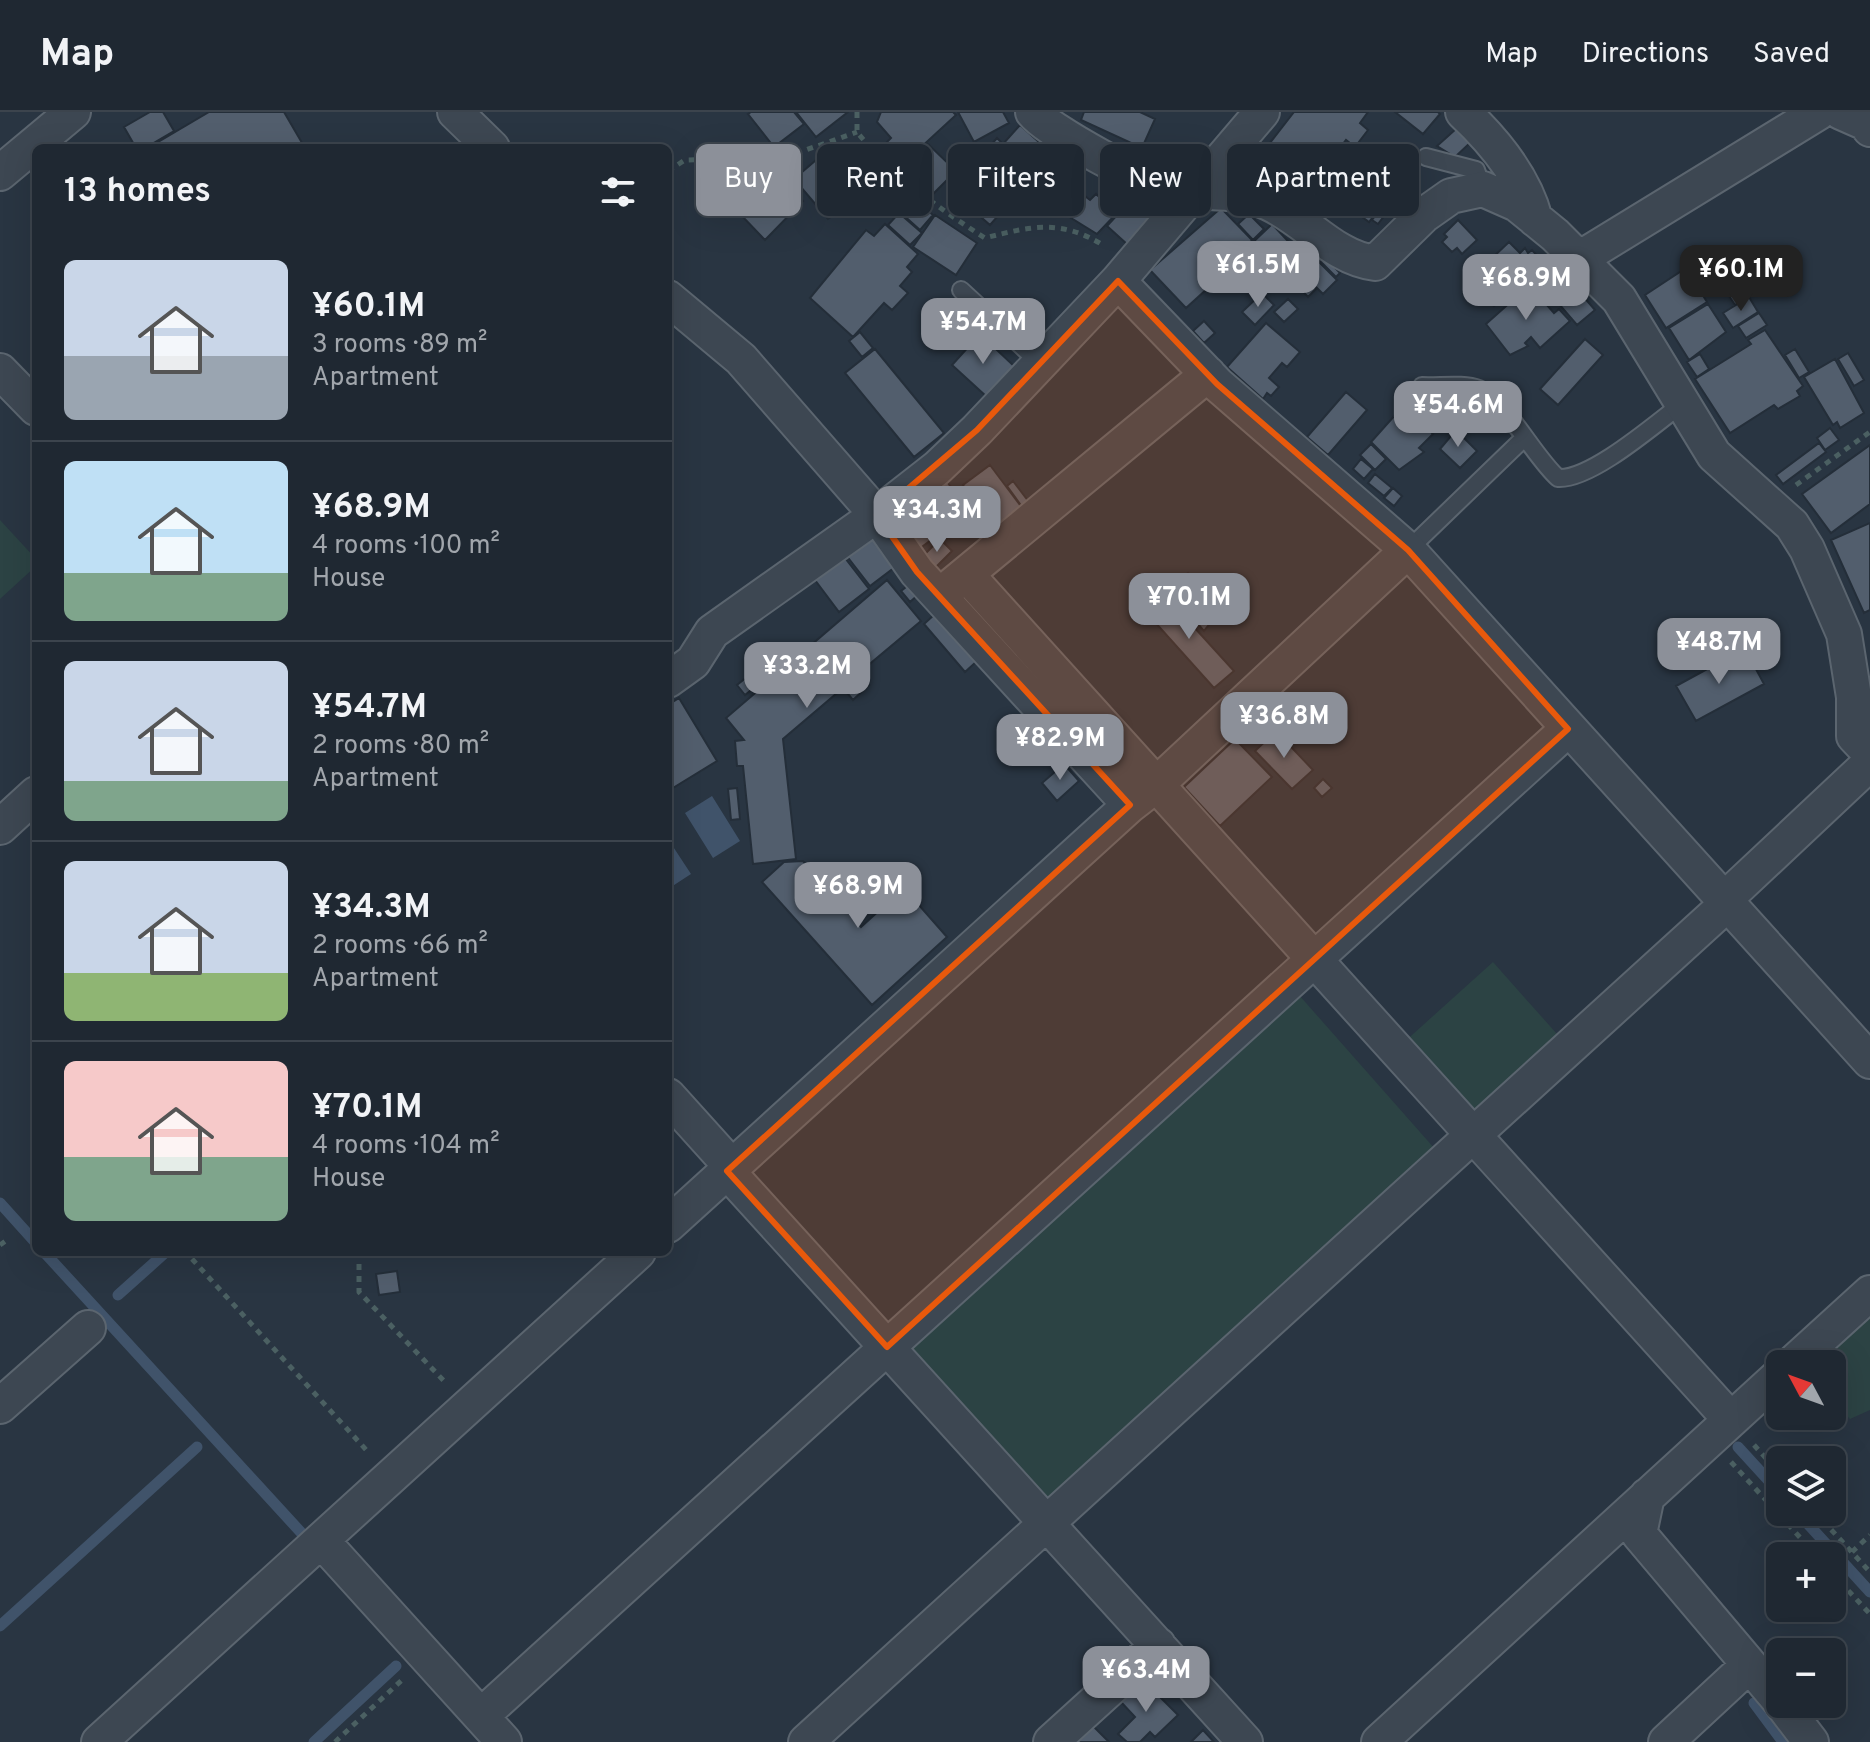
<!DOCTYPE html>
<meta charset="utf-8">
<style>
body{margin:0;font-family:Overpass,sans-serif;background:#2c343e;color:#f1f3f6;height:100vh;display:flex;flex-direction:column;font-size:30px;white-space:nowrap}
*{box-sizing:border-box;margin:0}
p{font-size:26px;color:#a1a6ac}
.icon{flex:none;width:44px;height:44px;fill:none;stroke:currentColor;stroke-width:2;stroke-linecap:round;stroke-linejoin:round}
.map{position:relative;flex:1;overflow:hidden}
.panel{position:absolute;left:32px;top:32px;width:640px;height:1112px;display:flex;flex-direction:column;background:#1f2832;border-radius:12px;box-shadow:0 8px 32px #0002,0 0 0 2px #3c444d}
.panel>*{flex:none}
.banner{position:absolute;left:696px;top:32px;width:760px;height:72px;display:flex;gap:16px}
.needle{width:52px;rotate:311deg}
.fabs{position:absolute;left:1766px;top:1238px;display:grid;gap:16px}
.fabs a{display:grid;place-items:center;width:80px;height:80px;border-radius:12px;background:#1f2832;box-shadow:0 8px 32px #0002,0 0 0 2px #3c444d;font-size:40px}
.price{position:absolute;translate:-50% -68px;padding:0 18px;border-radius:16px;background:#8c9099;color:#fff;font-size:26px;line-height:52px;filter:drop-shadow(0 2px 4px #0008)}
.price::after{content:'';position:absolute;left:50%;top:48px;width:24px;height:18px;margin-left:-12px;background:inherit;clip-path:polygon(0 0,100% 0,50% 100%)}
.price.active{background:#222;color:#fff}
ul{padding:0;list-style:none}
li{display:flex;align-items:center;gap:24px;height:200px;padding:0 32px}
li+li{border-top:2px solid #3c444d}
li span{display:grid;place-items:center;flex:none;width:224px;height:160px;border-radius:12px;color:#555}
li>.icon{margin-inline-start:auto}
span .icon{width:96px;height:96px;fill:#fffc;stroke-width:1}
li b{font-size:34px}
h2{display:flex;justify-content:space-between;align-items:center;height:96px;padding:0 32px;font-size:34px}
.pill{padding:0 28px;border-radius:12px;background:#1f2832;box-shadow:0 8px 32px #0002,0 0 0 2px #3c444d;font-size:28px;line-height:72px}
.pill.active{background:#8c9099;color:#fff}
header{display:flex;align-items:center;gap:48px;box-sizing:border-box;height:112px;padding:0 40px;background:#1f2832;border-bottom:2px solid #3c444d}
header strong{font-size:38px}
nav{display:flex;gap:44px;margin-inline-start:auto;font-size:28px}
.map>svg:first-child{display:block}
.green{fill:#2c4344}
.water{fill:#40536a}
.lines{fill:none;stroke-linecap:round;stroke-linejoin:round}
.stream{stroke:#40536a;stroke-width:11}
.building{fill:#525e6d;stroke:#242e39;stroke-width:2}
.service-casing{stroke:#5b656f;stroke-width:20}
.minor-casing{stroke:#5b656f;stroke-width:38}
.path{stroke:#4b6062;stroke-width:5;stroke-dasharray:6 6;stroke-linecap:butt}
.service{stroke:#3d4752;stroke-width:16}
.minor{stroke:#3d4752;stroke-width:34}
.marked{fill:#e8590c;fill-opacity:0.2;stroke:#e8590c;stroke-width:6;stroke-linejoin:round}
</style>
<header>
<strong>Map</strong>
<nav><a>Map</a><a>Directions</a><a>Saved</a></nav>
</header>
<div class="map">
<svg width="1870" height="1630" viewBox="0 0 1870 1630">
<rect width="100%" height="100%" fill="#293542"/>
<path class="green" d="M0,408L36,447V454L0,487Z
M1493,850L1565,931L1477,1010L1402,932Z
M1299,883L1435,1037L1044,1391L906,1236Z
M1870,1200V1298L1850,1307L1832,1287V1252H1813Z"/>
<path class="water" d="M712,684L740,729L713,746L685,701Z
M668,727L691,762L668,777Z"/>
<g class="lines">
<path class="stream" d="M965,486L1005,530
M0,1091L36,1131
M44,1140L307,1427
M118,1183L166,1140
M1738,1335L1780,1381
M1797,1400L1870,1480
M0,1514L197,1335
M1754,1591L1783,1630
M314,1630L396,1554"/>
</g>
<path class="building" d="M150,0H163L174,19L145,36H136L124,15Z
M209,0H284L305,36H148Z
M751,0H794L804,12L774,35L748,2Z
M796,0H848L816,25Z
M881,0H953L956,3L905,50L887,30L891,26L877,10Z
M958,0H1003L1009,11L974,30Z
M1084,0H1140L1155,7L1142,36L1081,8Z
M1294,0H1368L1360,11L1368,18L1355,35L1346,28L1302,86L1255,50Z
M1395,0H1438L1440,2L1423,22Z
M1020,13L1060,49L1045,66L1049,70L1031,89L1020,79L990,113L951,79L997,26L1003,32Z
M1457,16L1471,30L1455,45L1437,34Z
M928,32L956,59L934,81L906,55Z
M823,42L854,78L832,97L835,102L828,107L794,67Z
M869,45L894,75L875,92L850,62Z
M1342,50L1370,71L1350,97L1323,77Z
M779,66L803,89L765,128L741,103Z
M1399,68L1419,86L1408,97L1388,80Z
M1132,73L1160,98L1128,133L1107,114L1121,99L1113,93Z
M1373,74L1388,86L1369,110L1354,99Z
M904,78L933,103L920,118L891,92Z
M1081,81L1090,88L1096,82L1117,101L1097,122L1063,101Z
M1388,87L1394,91L1378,112L1372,108Z
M1221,96L1252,128L1231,155L1235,159L1222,171L1218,167L1186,196L1150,158Z
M899,101L922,121L910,133L888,113Z
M1249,102L1264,117L1253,128L1238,112Z
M935,103L977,131L956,163L913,135Z
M1458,108L1477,128L1462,142L1457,136L1452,140L1442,130L1447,125L1444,122Z
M885,112L918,142L907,155L912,160L900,174L908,181L892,198L884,191L853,225L810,186L866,118L874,124Z
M1272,112L1300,142L1276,166L1247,136Z
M1509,130L1520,141L1525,136L1528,141L1532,138L1541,148L1494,194L1469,168Z
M1326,146L1340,161L1336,165L1321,150Z
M1317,148L1337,168L1323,182L1303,162Z
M1686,156L1707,190L1666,216L1645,183Z
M1564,162L1595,198L1577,213L1546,177Z
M1302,163L1316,177L1308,185L1294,170Z
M1532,176L1554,201L1559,197L1570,209L1540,236L1531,225L1525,231L1528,234L1510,243L1486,212L1523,179L1526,182Z
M1741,176L1747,186L1735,193L1729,184Z
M1262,181L1274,193L1255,213L1242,200Z
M1749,185L1758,200L1733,216L1723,201Z
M1288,187L1298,197L1284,210L1274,200Z
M1708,192L1726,220L1689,248L1669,216Z
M1759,201L1767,213L1746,226L1738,214Z
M1204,209L1215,221L1204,231L1193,219Z
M1266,211L1300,240L1287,255L1282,251L1269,266L1279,275L1271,284L1267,281L1263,287L1227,255Z
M1765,218L1803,274L1797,279L1800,284L1778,297L1774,293L1730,321L1695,267L1751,232L1748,228Z
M860,220L873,236L862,245L849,229Z
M980,222L1015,255L987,285L952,253Z
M1585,227L1603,243L1558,293L1540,277Z
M875,237L944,321L914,345L845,261Z
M1795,237L1809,260L1799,266L1785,243Z
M1848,241L1864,268L1854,274L1838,247Z
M1700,242L1709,257L1697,265L1687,250Z
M1835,247L1864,301L1840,316L1837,310L1833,313L1804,265Z
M1346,280L1367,298L1328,343L1307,325Z
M1404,293L1433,322L1419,336L1424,340L1399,358L1371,330Z
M1830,316L1839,328L1825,338L1817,326Z
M1456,318L1477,339L1460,356L1440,337Z
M1819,331L1826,340L1783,372L1776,363Z
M1371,332L1386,347L1375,358L1360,343Z
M1870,333V392L1831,421L1802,382Z
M1361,347L1373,357L1364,367L1353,357Z
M990,353L1026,401L999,420L963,373Z
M1375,362L1392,376L1384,384L1368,371Z
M945,367L959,386L952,391L963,404L919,437L895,405Z
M1013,369L1032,394L1025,399L1007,374Z
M1393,376L1402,384L1394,394L1384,386Z
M975,390L989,409L976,419L962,401Z
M1870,411V498L1864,501L1831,428Z
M876,421L899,452L870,474L846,443Z
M940,427L952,439L934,457L922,445Z
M845,446L869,477L839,500L815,468Z
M1188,461L1221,498L1204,519L1168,478Z
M887,468L921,509L859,561L869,573L853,588L843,576L783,627L796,747L753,752L743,654H737L735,629L744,628L726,606Z
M910,472L919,482L910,490L901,479Z
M1163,481L1234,559L1214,576L1144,498Z
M935,502L976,550L965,560L924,512Z
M1731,544L1734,552L1749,544L1764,572L1696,609L1676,574Z
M753,560L761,570L745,583L737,573Z
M679,586L717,649L668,679V593Z
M1276,619L1313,658L1292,677L1255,639Z
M1235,627L1272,665L1220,714L1184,675Z
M1064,652L1079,669L1057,689L1042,671Z
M1323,667L1332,676L1322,685L1314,676Z
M737,676L740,707L731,708L728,677Z
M803,749L836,786L843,779L860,799L853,805L861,815L904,776L947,825L872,893L762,770L784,750Z
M397,1159L400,1180L379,1183L376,1162Z
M1143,1568L1178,1603L1155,1625L1150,1620L1140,1630H1127L1118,1622L1135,1605L1121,1590Z
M1093,1614L1109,1630H1077Z
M1203,1618L1214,1630H1191Z"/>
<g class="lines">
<defs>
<path id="service" d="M1426,45L1476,58L1483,77
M961,178L1040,251
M1422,274C1439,275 1463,271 1479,277C1504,286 1534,345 1558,366C1591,368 1655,312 1683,291
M1408,438L1523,327"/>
<path id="minor" d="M455,0L492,36
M1033,0C1048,19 1148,73 1173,77C1207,83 1235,76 1269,91C1306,108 1334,146 1375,151L1424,103L1451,84L1483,77L1517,92L1555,123L1619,187L1714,343L1792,413L1807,437L1844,522L1854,585V624L1870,641
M1463,0C1494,29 1524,65 1535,107
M1841,0L1866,11L1870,17
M0,61L73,0
M1579,147L1819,0
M1118,169L1217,272L1408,438L1870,949
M668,186L741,247L877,403L917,460L1130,693
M0,259L36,296
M966,462L1731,1308
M949,476L1208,262
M668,568L693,550L712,520L877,403L937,356L977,318L1118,169L1262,0
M0,715L36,682
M1724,788L1870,651
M668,984L732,1055
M727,1059L1245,1630
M668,1113L1130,693L1157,672L1408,438
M1792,1252L1870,1181
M0,1294L88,1216
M1647,1384L1639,1422L1780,1589
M321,1428L504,1630
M1782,1592L1811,1630
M481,1604L1568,617
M99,1630L638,1140
M806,1630L1727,792
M1051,1630L1158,1533
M1379,1630L1780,1263
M1666,1630L1749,1553"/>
</defs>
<use href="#service" class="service-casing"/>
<use href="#minor" class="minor-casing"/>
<path class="path" d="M857,0V20C892,63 938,96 985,126C1032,114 1060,107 1103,133
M668,59L685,48L783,46L857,20
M1796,373L1870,320
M0,1133L7,1128
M359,1140V1180L444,1269
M192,1147L369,1341
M1754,1333L1780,1362
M1731,1350L1817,1444
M1815,1400L1870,1460
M1852,1440L1870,1423
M1832,1461L1870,1502
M335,1630L402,1568"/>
<use href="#service" class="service"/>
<use href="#minor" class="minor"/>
</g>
<path class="marked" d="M1118,169L1217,272L1408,438L1568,617L887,1235L727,1059L1130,693L917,460L877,403L977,318Z"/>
</svg>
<div class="fabs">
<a><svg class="needle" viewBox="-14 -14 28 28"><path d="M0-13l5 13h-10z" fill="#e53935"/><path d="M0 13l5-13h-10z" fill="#a1a6ac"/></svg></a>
<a><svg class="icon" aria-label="layers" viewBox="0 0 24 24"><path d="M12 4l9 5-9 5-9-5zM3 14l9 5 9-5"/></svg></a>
<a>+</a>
<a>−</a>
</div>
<b class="price" style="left:1258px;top:197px">¥61.5M</b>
<b class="price active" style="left:1741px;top:201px">¥60.1M</b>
<b class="price" style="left:1526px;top:210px">¥68.9M</b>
<b class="price" style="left:983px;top:254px">¥54.7M</b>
<b class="price" style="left:1458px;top:337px">¥54.6M</b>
<b class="price" style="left:937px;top:442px">¥34.3M</b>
<b class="price" style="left:1189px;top:529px">¥70.1M</b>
<b class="price" style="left:1719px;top:574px">¥48.7M</b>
<b class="price" style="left:807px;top:598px">¥33.2M</b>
<b class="price" style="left:1284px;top:648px">¥36.8M</b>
<b class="price" style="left:1060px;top:670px">¥82.9M</b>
<b class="price" style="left:858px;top:818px">¥68.9M</b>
<b class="price" style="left:1146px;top:1602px">¥63.4M</b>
<div class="banner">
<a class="pill active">Buy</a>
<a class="pill">Rent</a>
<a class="pill">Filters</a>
<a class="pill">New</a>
<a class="pill">Apartment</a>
</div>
<section class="panel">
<h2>13 homes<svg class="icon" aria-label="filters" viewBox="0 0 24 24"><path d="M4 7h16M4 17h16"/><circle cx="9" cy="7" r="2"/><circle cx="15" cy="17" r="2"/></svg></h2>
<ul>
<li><span style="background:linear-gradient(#c9d6e8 60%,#9aa5b1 0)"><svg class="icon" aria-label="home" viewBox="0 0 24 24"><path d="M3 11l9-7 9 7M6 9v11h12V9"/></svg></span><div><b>¥60.1M</b><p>3 rooms · 89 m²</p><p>Apartment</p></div></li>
<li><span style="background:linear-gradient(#bfe0f5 70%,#7fa58c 0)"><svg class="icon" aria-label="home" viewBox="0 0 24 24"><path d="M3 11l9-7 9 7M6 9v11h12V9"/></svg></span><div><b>¥68.9M</b><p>4 rooms · 100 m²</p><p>House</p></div></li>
<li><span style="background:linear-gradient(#c9d6e8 75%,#7fa58c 0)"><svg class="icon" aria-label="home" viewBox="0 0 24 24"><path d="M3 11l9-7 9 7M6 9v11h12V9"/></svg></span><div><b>¥54.7M</b><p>2 rooms · 80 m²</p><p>Apartment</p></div></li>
<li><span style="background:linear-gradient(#c9d6e8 70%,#8fb573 0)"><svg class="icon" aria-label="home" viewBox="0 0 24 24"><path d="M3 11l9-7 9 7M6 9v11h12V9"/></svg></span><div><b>¥34.3M</b><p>2 rooms · 66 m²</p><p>Apartment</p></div></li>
<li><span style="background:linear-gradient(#f6c9c9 60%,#7fa58c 0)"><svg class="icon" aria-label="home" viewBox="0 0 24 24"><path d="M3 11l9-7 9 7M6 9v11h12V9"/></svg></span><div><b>¥70.1M</b><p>4 rooms · 104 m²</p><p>House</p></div></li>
</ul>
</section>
</div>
